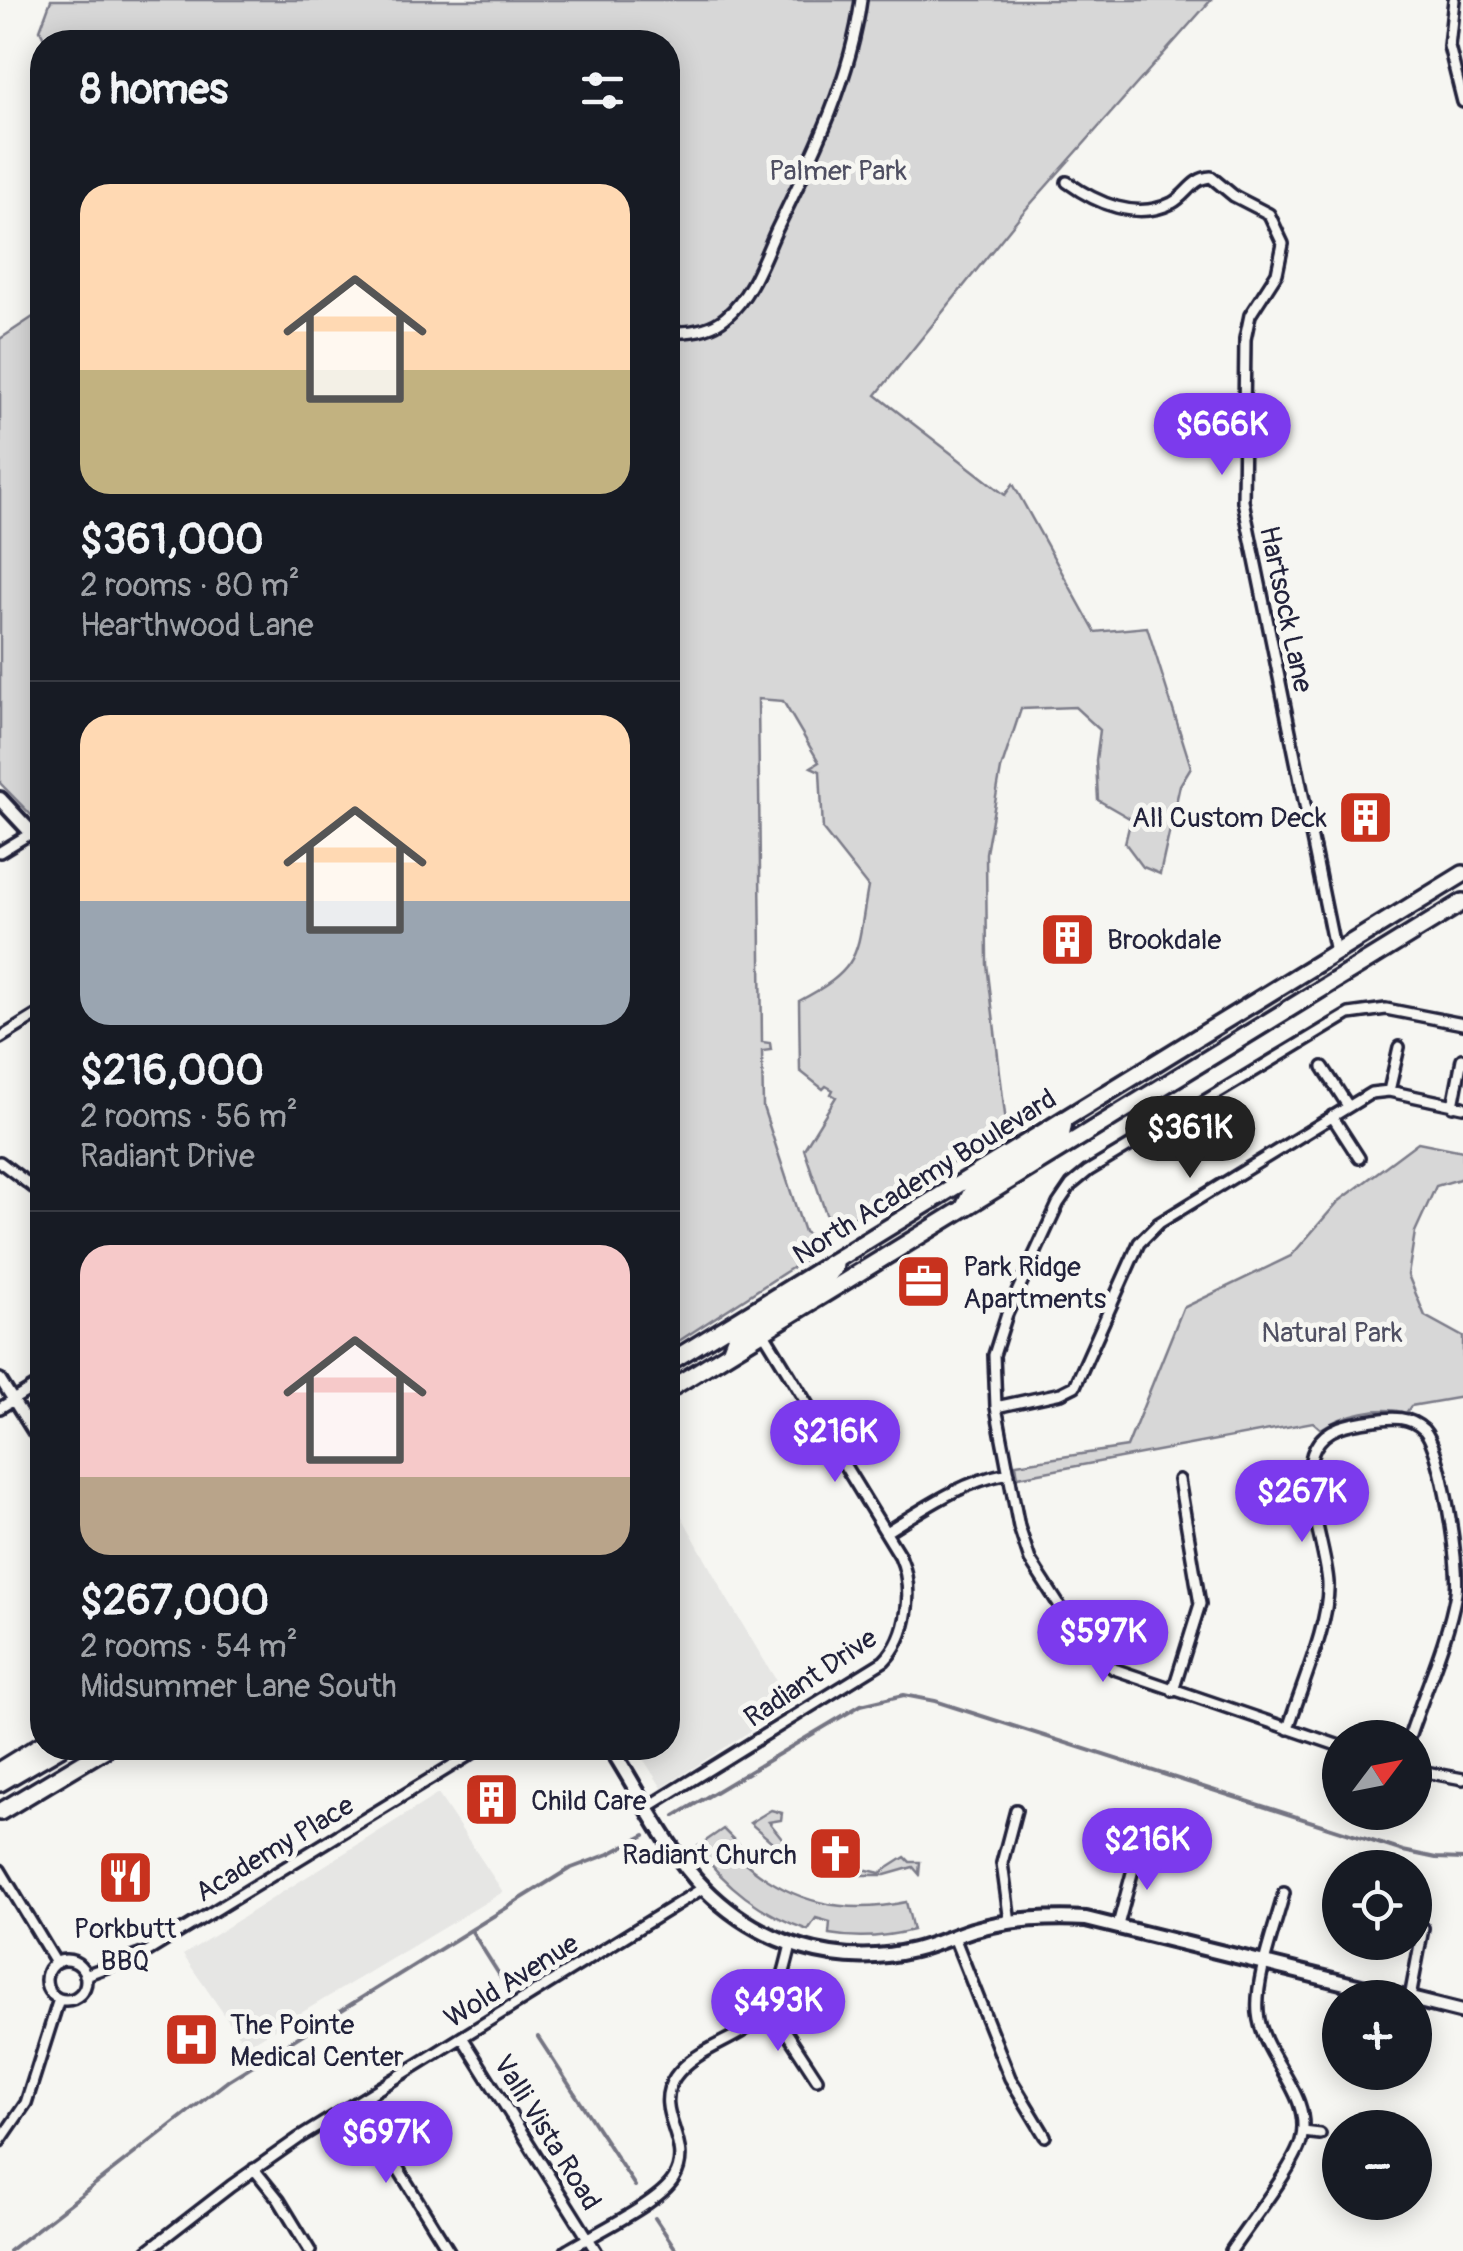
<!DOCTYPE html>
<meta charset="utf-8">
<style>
body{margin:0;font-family:Pangolin,sans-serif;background:#20242c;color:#f1f3f6;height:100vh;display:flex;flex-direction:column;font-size:38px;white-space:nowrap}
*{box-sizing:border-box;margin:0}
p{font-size:32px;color:#9ea1a6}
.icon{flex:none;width:55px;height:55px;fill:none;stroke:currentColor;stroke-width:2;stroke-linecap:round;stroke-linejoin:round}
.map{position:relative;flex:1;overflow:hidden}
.details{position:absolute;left:30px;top:30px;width:650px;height:1730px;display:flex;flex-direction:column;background:#171b24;border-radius:40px;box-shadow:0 5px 25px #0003}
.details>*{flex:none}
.needle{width:65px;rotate:58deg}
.fabs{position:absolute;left:1322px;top:1720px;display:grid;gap:20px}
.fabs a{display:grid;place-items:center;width:110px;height:110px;border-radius:50%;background:#171b24;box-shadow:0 5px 25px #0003;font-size:50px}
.price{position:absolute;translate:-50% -85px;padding:0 22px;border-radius:35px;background:#7c3aed;color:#fff;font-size:32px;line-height:65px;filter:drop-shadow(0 2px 5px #0008)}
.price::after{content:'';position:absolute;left:50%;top:60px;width:30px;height:22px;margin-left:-15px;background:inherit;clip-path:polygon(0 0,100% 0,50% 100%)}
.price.active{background:#222;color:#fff}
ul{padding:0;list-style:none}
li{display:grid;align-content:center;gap:20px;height:530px;padding:0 50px}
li+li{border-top:2px solid #363941}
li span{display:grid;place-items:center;height:310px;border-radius:30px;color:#555}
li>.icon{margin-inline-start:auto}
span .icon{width:180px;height:180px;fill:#fffc;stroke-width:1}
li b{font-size:42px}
h2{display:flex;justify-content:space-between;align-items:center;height:120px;padding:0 50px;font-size:42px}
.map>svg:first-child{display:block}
.built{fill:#e6e6e4}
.green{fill:#d7d7d7;stroke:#7c7c89;stroke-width:2.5}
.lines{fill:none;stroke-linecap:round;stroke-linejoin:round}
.stream{stroke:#757583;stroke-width:4}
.minor-casing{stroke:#22223b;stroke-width:16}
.secondary-casing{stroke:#22223b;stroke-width:20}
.primary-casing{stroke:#22223b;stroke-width:21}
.trunk-casing{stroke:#22223b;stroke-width:22}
.minor{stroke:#f6f6f2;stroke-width:9}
.secondary{stroke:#f6f6f2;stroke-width:12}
.primary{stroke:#f6f6f2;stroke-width:14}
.trunk{stroke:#f6f6f2;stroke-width:15}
.labels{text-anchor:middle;stroke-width:10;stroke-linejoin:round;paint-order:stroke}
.park-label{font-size:28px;fill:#4f4f62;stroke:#f6f6f2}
.street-label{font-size:28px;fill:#22223b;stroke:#f6f6f2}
.poi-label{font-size:28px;fill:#22223b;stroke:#f6f6f2;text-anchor:start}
</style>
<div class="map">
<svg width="1463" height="2251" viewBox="0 0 1463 2251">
<rect width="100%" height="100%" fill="#f6f6f2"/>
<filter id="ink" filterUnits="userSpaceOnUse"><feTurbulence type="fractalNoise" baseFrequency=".01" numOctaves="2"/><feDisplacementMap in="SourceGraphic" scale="20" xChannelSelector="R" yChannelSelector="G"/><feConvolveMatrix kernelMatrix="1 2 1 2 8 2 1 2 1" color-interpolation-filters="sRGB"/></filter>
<g filter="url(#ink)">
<path class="built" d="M668,1491L726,1597L791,1705L662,1788L636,1748H668Z
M438,1794L503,1892L246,2046L183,1955Z"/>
<path class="green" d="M51,0H1211L1020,216L876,395L1005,495L1013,484L1095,632L1147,627L1191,767L1180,785L1160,874L1143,867L1125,843L1131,819L1098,800L1096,760L1100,730L1075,707L1021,709L1001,769L986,853L987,964L1006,1123L993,1141L842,1223L826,1214L804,1149L836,1097L831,1094L833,1090L826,1086L823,1089L800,1071L799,1001C864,967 856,953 868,887L823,830L820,771L811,767L819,762L783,701L758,699L762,1042L770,1043L771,1050L762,1051L763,1107L804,1232L811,1236L815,1253L668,1348V42H46L40,30Z
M42,311V826L0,783V339Z
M1418,1142L1463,1151V1178L1436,1186L1415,1232L1408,1275L1425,1316L1463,1337V1397L1411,1406L1406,1413C1381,1405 1343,1414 1321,1429L1313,1422L1018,1477L1016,1464L1127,1447L1183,1308L1291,1256L1338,1202Z
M771,1810L782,1813L781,1820L769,1822L786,1843L779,1848L750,1823Z
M723,1829L746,1852L741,1858L744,1862C792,1903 844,1915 906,1902L913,1930C886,1937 857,1939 829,1934L830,1922L816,1918L808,1930C760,1913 726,1887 697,1847Z
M905,1857L910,1862H920L919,1874L913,1867L885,1875H843L846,1865L880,1873Z"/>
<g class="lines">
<path class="stream" d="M675,1816L861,1705L904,1695L935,1701L1403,1851L1436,1858L1463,1859
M471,1930L502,1979
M538,2037L635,2186
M655,2218L677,2251
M9,2251L229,2080L569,1869L609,1854L645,1835"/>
<defs>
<path id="minor" d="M1454,0L1449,46L1463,102
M1067,182C1096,203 1136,221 1172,203C1187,195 1192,178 1211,177L1234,196L1269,214L1283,244L1277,273L1250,315L1245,339L1243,501L1335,952
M668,332C688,333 710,331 726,317C751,296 763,260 776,231C812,157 850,83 861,0
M0,852L33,832
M0,1038L42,1012
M1323,1067L1348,1106
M1389,1091L1399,1047
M1453,1106L1462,1059
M1332,1116L1359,1158
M0,1162L42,1194
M0,1379L42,1446
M996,1407L1061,1393L1075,1386L1139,1243L1159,1223L1371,1093L1389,1091L1463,1107
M0,1408L42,1382
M886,1532C926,1507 963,1481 1009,1473
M1173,1691L1200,1604L1179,1480
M1288,1729C1300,1689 1330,1623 1328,1583C1326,1546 1298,1480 1315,1448C1326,1426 1352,1423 1374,1420C1392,1417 1410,1416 1424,1430C1442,1449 1460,1566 1456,1593C1448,1640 1424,1692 1409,1738
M1340,1746L1114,1669L1084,1644L1030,1560L1019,1527L996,1407L994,1355L1007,1314L1058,1204L1071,1185L1088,1171L1349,1014L1386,1009L1463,1024
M1415,1770L1463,1779
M648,1807L884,1661C909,1636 914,1588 900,1556L762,1330
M0,1870L56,1963
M1010,1922L1002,1863L1016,1810
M1118,1925L1135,1862L1151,1846
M954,1937L1010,2078L1045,2136
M46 1980a20 20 0 1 1 40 0a20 20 0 1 1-40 0Z
M85,1975L145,1953L481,1748
M1410,1998L1423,1928
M770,2007L817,2079
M462,2037L596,2251
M357,2102L449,2251
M1303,2132L1320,2134
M0,2141L26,2103L59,1999
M254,2169L279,2200L310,2251
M147,2251L231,2186L299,2138L703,1888
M566,2251C593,2234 660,2203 674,2178C695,2143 651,2112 675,2077C696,2047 739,2041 763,2015C780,1998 785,1967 791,1945
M1231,2251C1248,2225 1294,2167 1301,2141C1314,2094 1262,2058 1258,2013C1255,1978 1275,1928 1284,1893"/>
<path id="secondary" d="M0,799L42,844
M611,1748C638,1790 669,1853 704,1888C759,1944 838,1969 914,1950C934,1945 953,1936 972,1930C1009,1919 1047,1917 1086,1919L1406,1998
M1415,2000L1463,2012"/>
<path id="primary" d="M963,1208L972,1190L1062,1135L1065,1119
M730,1350L735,1337L747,1327L827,1277L835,1268L836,1260"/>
<path id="trunk" d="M668,1363L1463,874
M668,1390L1463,902
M0,1770L42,1744
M0,1783L60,1748
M0,1812L107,1748"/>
</defs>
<use href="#minor" class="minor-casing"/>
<use href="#secondary" class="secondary-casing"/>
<use href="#primary" class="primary-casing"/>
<use href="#trunk" class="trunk-casing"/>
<use href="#minor" class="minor"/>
<use href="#secondary" class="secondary"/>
<use href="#primary" class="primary"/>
<use href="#trunk" class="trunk"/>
</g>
</g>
<defs>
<symbol id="building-square" viewBox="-11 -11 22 22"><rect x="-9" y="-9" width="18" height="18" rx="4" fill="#c8321e" stroke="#f6f6f2"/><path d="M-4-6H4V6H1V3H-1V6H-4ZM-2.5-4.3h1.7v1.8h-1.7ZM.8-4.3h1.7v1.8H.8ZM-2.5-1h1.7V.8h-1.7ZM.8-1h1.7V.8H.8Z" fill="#fff"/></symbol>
<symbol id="office-square" viewBox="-11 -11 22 22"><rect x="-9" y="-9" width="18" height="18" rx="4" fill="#c8321e" stroke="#f6f6f2"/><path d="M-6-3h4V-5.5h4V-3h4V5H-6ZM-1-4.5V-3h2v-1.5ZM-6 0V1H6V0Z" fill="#fff"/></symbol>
<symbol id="church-square" viewBox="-11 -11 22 22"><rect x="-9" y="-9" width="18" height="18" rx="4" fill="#c8321e" stroke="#f6f6f2"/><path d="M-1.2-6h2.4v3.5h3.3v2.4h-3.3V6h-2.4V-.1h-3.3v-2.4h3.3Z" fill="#fff"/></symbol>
<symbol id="restaurant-square" viewBox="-11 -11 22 22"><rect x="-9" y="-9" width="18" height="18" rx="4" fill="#c8321e" stroke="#f6f6f2"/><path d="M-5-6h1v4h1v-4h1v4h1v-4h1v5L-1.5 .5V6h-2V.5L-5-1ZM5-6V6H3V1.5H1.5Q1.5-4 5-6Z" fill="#fff"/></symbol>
<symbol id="hospital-square" viewBox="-11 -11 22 22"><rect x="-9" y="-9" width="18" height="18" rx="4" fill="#c8321e" stroke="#f6f6f2"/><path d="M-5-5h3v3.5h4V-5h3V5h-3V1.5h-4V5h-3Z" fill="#fff"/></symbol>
</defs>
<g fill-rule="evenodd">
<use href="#building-square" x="1334" y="786" width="63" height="63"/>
<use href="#building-square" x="1036" y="908" width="63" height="63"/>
<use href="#office-square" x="892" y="1250" width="63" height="63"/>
<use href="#building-square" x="460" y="1768" width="63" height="63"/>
<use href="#church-square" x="804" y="1822" width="63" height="63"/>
<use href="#restaurant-square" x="94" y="1846" width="63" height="63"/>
<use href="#hospital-square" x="160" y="2008" width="63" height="63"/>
</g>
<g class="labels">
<g class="park-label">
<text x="838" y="180">Palmer Park</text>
<text x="1332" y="1342">Natural Park</text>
</g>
<g class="street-label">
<text transform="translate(1287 609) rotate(78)" y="10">Hartsock Lane</text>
<text transform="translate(924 1176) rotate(-32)" y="10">North Academy Boulevard</text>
<text transform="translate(810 1677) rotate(-34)" y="10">Radiant Drive</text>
<text transform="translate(274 1848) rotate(-31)" y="10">Academy Place</text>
<text transform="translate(511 1980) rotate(-32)" y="10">Wold Avenue</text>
<text transform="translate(548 2132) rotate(58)" y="10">Valli Vista Road</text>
</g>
<g class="poi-label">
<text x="1327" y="827" text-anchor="end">All Custom Deck</text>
<text x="1107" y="949">Brookdale</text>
<text x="963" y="1276">Park Ridge<tspan x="963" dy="32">Apartments</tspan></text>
<text x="531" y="1810">Child Care</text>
<text x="797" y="1864" text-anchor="end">Radiant Church</text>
<text x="125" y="1938" text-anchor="middle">Porkbutt<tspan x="125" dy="32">BBQ</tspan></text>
<text x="230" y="2034">The Pointe<tspan x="230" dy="32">Medical Center</tspan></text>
</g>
</g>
</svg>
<div class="fabs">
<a><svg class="needle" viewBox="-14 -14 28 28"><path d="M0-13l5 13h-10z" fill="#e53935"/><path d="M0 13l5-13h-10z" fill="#9ea1a6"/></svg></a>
<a><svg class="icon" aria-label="locate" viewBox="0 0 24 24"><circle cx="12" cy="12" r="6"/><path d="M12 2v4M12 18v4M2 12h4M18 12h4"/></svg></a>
<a>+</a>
<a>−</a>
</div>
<b class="price" style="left:1222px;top:478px">$666K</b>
<b class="price active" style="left:1190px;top:1181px">$361K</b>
<b class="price" style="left:835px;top:1485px">$216K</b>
<b class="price" style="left:1302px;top:1545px">$267K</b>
<b class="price" style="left:1103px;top:1685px">$597K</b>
<b class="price" style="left:1147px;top:1893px">$216K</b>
<b class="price" style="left:778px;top:2054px">$493K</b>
<b class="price" style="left:386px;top:2186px">$697K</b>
<section class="details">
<h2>8 homes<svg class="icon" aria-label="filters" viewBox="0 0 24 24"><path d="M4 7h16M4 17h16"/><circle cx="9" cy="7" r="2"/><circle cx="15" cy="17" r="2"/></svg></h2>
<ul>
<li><span style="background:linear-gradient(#ffd9b3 60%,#c2b280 0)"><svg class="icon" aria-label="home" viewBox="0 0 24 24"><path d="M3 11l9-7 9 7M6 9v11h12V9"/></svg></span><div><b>$361,000</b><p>2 rooms · 80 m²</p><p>Hearthwood Lane</p></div></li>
<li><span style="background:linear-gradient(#ffd9b3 60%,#9aa5b1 0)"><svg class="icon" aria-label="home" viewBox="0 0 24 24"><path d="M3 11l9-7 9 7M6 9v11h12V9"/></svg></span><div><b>$216,000</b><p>2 rooms · 56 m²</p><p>Radiant Drive</p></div></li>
<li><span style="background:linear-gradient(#f6c9c9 75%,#b9a48a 0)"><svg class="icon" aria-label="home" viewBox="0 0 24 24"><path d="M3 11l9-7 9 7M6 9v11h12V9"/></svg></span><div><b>$267,000</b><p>2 rooms · 54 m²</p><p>Midsummer Lane South</p></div></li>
</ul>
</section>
</div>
